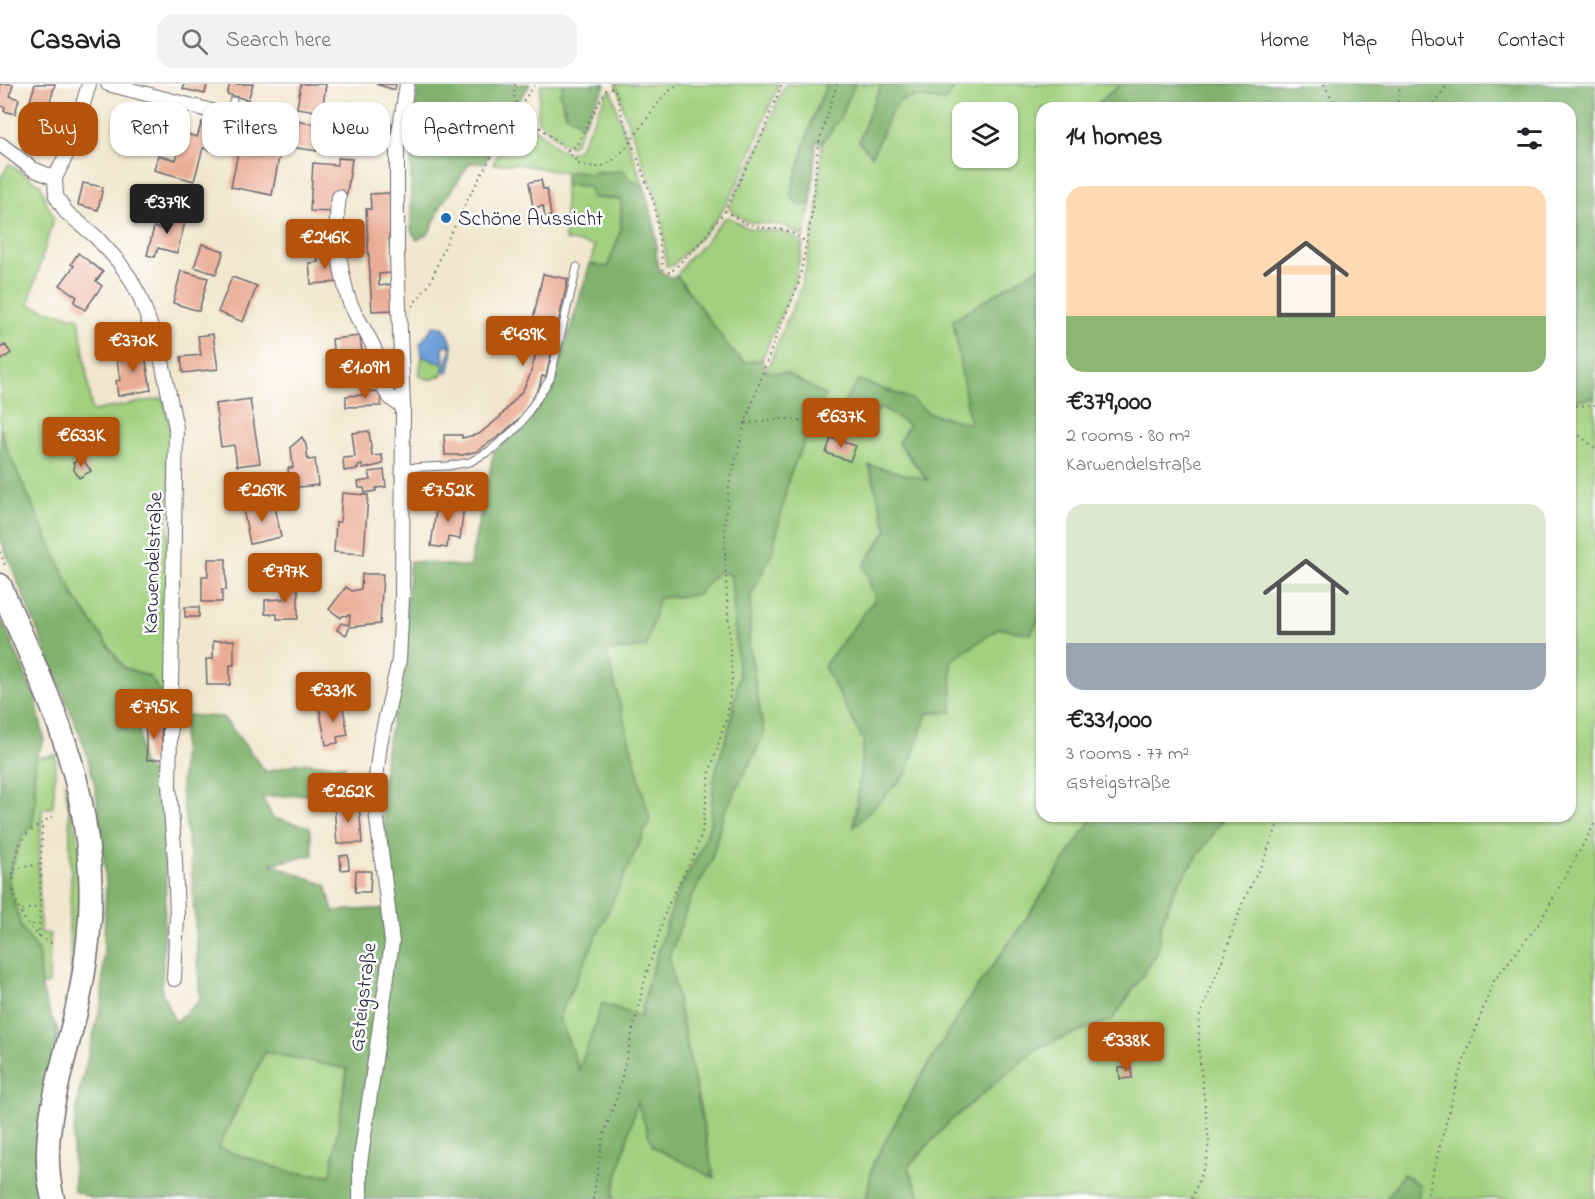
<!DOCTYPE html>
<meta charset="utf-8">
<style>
body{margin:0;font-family:"Indie Flower",sans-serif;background:#f2f2f2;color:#202124;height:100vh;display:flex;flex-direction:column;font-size:22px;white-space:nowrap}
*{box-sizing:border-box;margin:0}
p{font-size:20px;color:#757577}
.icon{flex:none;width:33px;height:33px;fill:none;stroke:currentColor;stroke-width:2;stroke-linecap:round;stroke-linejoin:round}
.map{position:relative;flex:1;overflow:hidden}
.details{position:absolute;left:1036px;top:18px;width:540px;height:720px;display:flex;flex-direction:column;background:#fff;border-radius:18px;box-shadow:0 2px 4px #0004}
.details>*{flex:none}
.top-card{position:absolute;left:18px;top:18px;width:570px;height:54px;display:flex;gap:12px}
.controls{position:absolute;left:952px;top:18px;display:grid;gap:12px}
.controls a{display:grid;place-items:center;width:66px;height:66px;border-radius:12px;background:#fff;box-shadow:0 2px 4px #0004;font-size:30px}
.price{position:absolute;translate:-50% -51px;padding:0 14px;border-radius:6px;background:#b45309;color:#fff;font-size:20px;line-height:39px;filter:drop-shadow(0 2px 3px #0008)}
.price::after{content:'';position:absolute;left:50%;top:36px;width:18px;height:14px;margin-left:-9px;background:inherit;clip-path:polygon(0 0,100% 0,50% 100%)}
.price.on{background:#222;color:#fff}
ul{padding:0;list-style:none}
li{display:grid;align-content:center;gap:12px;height:318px;padding:0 30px}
li span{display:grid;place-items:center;height:186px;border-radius:18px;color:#555}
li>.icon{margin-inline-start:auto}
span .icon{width:108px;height:108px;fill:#fffc;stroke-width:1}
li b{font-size:26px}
h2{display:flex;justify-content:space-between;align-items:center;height:72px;padding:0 30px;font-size:26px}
.tag{padding:0 21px;border-radius:18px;background:#fff;box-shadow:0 2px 4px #0004;font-size:21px;line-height:54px}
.tag.on{background:#b45309;color:#fff}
header{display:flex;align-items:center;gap:36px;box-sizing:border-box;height:84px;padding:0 30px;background:#fff;border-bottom:2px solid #e0e0e0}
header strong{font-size:28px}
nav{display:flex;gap:33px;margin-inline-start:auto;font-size:21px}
.search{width:420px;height:54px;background:#f2f2f2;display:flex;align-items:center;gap:15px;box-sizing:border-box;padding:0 21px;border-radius:18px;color:#757577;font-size:22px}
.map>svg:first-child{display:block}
.green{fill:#a1d07e;stroke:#62795c;stroke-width:1.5;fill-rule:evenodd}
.forest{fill:#80b26d;stroke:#516a54;stroke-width:1.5;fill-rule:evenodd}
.water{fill:#6ea0d9;stroke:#48618a;stroke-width:1.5}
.building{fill:#eaad96}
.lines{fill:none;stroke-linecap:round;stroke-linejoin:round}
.service-casing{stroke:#6a676e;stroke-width:9}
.minor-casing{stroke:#6a676e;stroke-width:16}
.primary-casing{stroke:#6a676e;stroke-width:25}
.path{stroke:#6a676e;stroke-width:2;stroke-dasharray:1.5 4.5;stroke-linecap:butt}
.service{stroke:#fff;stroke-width:7}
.minor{stroke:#fff;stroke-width:14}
.primary{stroke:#fff;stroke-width:22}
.poi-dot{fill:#1f6fb2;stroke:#fff;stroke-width:2}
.labels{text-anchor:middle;stroke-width:5;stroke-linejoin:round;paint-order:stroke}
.poi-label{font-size:21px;fill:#22223b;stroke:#fff;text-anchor:start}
.street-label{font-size:21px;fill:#22223b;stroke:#fff}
</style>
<header>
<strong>Casavia</strong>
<div class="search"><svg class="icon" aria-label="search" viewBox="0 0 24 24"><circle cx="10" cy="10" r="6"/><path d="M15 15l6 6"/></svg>Search here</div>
<nav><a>Home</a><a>Map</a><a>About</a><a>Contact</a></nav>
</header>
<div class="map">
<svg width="1595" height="1115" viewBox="0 0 1595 1115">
<rect width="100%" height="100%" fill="#fff"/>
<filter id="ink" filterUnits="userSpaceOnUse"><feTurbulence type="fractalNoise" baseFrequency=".0167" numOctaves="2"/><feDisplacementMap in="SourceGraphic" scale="12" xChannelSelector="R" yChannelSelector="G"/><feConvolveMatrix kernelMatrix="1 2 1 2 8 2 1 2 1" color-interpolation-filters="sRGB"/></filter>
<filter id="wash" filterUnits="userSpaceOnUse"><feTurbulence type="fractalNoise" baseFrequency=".008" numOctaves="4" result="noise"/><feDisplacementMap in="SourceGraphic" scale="24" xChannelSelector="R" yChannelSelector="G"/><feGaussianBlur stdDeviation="1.35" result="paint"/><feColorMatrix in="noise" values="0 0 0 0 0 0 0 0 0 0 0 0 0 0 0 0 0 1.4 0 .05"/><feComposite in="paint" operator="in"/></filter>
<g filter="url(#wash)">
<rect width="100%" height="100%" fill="#f1e7ce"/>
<path class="green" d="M541,0H563L560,10L566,30L583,41L574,60L570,62L563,60L537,36Z
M615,0H779C760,42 747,88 722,127C708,149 689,164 672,182H666L663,142L659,121L623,25L620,9Z
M785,0H827L812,36L790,112L800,122L811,119L804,153L783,141L747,138L729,125L762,57Z
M855,0H882L869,28L872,72L890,30L900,16L916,13L945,17L957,0H1121L1092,24H1042V182L953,236L970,340L928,329L911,315L881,322L909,341L898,359L928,397L869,381L887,446L864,481L875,515L824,582L864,657L854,741L906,690L927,629L952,628L951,577L999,544L1031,550L1042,528V732H1094L1024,838L966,919L914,1004L873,1080L866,1115H613L615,1101L637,1017L714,1093L669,873L690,816L711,778L723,731L764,651L749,560L751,512L773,466L789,393L825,312L767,288L780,252L801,204L817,131L822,59L840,34ZM963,28H1008V74H963Z
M612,7L617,27L644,102L599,87L588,90L579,87L565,89L519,80H493L519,31L559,65L567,69L578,66L608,8Z
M9,80L41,101L47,120L54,133L28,221L79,234L92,327L163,314L170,345L166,617L149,592L124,584L75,514L8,368L0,343V95Z
M565,101L589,102L593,114L621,115V145L608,183L590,180L595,162L565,156Z
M1570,114L1575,115L1577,167L1571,163Z
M729,133C735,137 742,142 749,144C773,149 781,143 803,159L794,201L762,275L745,279L731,266L677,192L687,176L703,161L723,135Z
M422,272L436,278H444L442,291L431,296L419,292Z
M1595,314V1115H1418L1420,1101L1403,1091L1386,1115H921L908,1083L950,1037L1039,963L1113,935L1157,870L1162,838L1175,804L1226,732H1570L1571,316Z
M718,487L731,491L739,593L730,641L715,690L710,741L699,769L676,812L648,899L640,934L579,987L559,933L650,736L606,567L646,563L658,514L697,511Z
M56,671L53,723L42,725L39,788L40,848L50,850L49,900L41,902L38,868L21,844L8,796L21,754L32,742L36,717L34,694L36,674Z
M65,698L83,778L73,921L69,847L71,795L69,727Z
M265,968L348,985L331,1091L293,1089L218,1064Z"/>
<path class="forest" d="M418,0H530L504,41L485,79H470L442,120L429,149L417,156L411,146V65Z
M563,0H606L583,41L566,30L560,10Z
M827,0H855L840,34L822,59L816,57L811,119L800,122L790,112L812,36Z
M882,0H957L945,17L916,13L900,16L890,30L872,72L859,58L869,28Z
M1121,0H1595V314L1571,316V163L1577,166L1575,115L1570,114V24L1540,22L1532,24H1092Z
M623,86L631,97L644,102L655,143L657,178L660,187L671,194L677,192L681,197L731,266L745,279L762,275L767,288L786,289L825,311L789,393L773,466L751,512L749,560L764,651L723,731L711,778L690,816L669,873L714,1094L653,1063L637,1018L615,1101L613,1115H94L74,1107L73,1056L79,1008L102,917L106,799L101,744L95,702L84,661L0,454V343L8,368L75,514L124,584L149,592L166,617L139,634L141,679L164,700L166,792L162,908L175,938L200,916L191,777L181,708L184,631L223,633L266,688L299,679L345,681L346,702L320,710L262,713L273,734L310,743L313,771L271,780L326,801L333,827L395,824L381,710L386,665L397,616L402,575L410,477L469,483L494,367L527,338L543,317L555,294L590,180L608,183L621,145V115L592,114L589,102L565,101V89L579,87L588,90C601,86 610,90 623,86ZM718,487L731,491L739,593L730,641L715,690L710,741L699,769L676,812L648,899L641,933L602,919L579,986L559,933L650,736L606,567L646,563L659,514L697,511ZM265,968L347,985L331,1091L293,1089L218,1064Z
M1042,182V528L1031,550L999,544L951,577L952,628L927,629L906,690L854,743L864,657L824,582L875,515L864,481L887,446L869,381L928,396L898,358L909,341L881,323L868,338L834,334L859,296L911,315L928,329L970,340L953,236Z
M0,531L36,615L44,656L36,674L34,694L36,716L32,742L21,754L8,796L21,843L38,868L41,902L50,930L58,947L42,1115H0C0,1045 3,976 0,906Z
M1094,732H1226L1175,804L1162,838L1157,870L1113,935L1039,963L950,1037L908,1083L921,1115H866L873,1080L914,1004L966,919L1024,838Z
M1403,1090L1420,1101L1418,1115H1386Z"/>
<path class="water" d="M433,242L443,243C457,261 453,269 448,289L443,288L451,268L449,260L443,263L444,278H436L422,272L420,260Z"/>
<g id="blocks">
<path class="building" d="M0,0H13L10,12L19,15L15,30L4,27L5,23L0,22Z
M35,0H55L49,22L30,17Z
M184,0H207L205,10L183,5Z
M230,0H253L248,16L227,10Z
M301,0H326L322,28L297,24Z
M376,0H396L395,6Z
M172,33L185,36L182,49L168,45Z
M369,35L392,39L389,60L366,56Z
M288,36L321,41L317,67L284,62Z
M202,38L221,43L214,67L203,64L194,97L154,86L158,71L176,76L184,49L197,53Z
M265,60L281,63L272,111L231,103L238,68L262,73Z
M338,74L352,75L347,110H336L335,128L310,127L313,79L337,81Z
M541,96L543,105H547L551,132L545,133L543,122L533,124L529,98Z
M83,99L103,103L98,126L78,121Z
M390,109L392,150L389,151L391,189L379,190V202L394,200L395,226L372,227L366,125H371L370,110Z
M165,129L186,134L177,169L158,164L155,173L147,171L154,143L161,145Z
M335,142L337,167L313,169L312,147L324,146V143Z
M202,160L224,167L216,190L194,183Z
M78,169L103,188L96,197L102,202L85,226L74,218L77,213L60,201L74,182L71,180Z
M332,169V176L338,175L340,198L311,200L309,179L318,178L317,170Z
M181,187L208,194L199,227L173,219Z
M543,190L568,195L546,293L542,292L539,304L523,331L502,350L477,367L463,371H445L444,351H462V354L479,350L499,334L523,306L531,289L536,269L530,267L523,270L519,267L518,262L522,258H528Z
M232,193L257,202L243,238L218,228Z
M213,250L218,285L183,289L181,273L201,271L198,252Z
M360,252L363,277L374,276L376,295L356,297L355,291L336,293L332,255Z
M5,261L11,269L1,276L0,264Z
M144,265L151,306L118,312L116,297L120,296L116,270Z
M381,307V322L346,323V312L362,311V308Z
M250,315L260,379L237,382L234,361L221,363L215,320Z
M369,347L372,372L382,371L383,380L363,385L362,381L358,382V385L344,387L343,374L355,373L352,349Z
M302,353L306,361L308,376L315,375L318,401L290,404L288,384H293L291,363Z
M831,354L856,362L850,377L826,369Z
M82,374L91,387L79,394L73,384L75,383L73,379Z
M384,386L386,403L376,404V407L365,409L364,404H359L358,398L371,396L369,388Z
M342,409L368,411L364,470L334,468L336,438H340Z
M454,413L465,414L460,455L448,453L447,464L431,462L437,420L453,422Z
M274,418L281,453L250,460L243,425Z
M208,475H226V506H222V518H202V492H208Z
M362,490H383L380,540L350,543L346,551L337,546L341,539L349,541L350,531L342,532L341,534L329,525L346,503L352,507L361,505Z
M298,500V535H277V530H265V516L284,515V501Z
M185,523H199V533H185Z
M234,556V581H230V601H207L206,575H213V557Z
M342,619L348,651L337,653L338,659L326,661L319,623Z
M145,637H161L163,675L147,676Z
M351,701L362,702L361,716L349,715Z
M359,720L362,759L337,760L334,721Z
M348,771L349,785L341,786L340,772Z
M356,787H371L370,808H355Z
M1131,983L1132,994L1120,995L1119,984Z"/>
</g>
</g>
<g filter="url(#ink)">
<use href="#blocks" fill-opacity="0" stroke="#6a676e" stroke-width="1.5"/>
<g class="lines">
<defs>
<path id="service" d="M233,17L236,41
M403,384L448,382L470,378L491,366L519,342L550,295L577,183"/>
<path id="minor" d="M89,0L71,61L55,94L56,112L66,128L95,152L118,177L130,194L140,213L160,268L176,344L169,701L175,776L177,832L174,895
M108,0L235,33
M0,60L33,85L55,94
M339,113C334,143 339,180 347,210C352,229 366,246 374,264C384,288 375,310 403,322
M360,1115V1080L392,858L374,710L380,660L399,576L402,516L403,322L397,173V61L407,0"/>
<path id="primary" d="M0,501C21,552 47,603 64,656C85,717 96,792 88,857C86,876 83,896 79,915C65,979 36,1049 53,1115"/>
</defs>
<use href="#service" class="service-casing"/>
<use href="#minor" class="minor-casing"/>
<use href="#primary" class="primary-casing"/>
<path class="path" d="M515,0L514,11L518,25L567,66L576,62L606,6L609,4H614L617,10L620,26L655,122L663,185L670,189L701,158L725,127L760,56L782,0
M1324,0L1337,24
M1397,24L1400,0
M1430,24L1448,0
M567,66L579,80C584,81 592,83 597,83C629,79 651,14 679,0
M725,127C733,131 742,139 751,141C778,148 781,139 806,158
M412,222L429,201L448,155L472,107L518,25L535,0
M1570,322L1595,321
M745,339C780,336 803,326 826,357
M1570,344L1595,364
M0,468L6,484
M52,732C42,740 27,746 21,759C3,796 16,846 56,861
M14,785L40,780
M22,826L40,823
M33,840V841
M39,853L42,742
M593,1115L603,1053L618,1009L645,895L668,821L695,769L702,748L710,687L727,632L732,595L725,479V438L729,402L745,339L777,250L798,202L812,130L818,61L837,0
M1192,1115L1206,1077L1209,1058L1199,970V934L1222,877L1243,818L1265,773L1281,732
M1426,1115L1458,993L1493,898L1540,838L1595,739"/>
<use href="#service" class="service"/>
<use href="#minor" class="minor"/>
<use href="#primary" class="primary"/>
</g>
</g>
<circle class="poi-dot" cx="446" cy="134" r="6"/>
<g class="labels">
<g class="poi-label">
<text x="458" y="141">Schöne Aussicht</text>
</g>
<g class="street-label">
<text transform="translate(152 479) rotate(-88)" y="7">Karwendelstraße</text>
<text transform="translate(362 913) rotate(-83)" y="7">Gsteigstraße</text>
</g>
</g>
</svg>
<div class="controls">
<a><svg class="icon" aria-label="layers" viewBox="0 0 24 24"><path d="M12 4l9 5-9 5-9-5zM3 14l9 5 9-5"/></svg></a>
</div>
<b class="price on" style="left:167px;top:151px">€379K</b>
<b class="price" style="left:325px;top:186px">€246K</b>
<b class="price" style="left:523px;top:283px">€439K</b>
<b class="price" style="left:133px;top:289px">€370K</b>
<b class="price" style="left:365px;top:316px">€1.09M</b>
<b class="price" style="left:841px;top:365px">€637K</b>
<b class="price" style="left:81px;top:384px">€633K</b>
<b class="price" style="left:262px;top:439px">€269K</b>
<b class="price" style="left:448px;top:439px">€752K</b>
<b class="price" style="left:285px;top:520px">€797K</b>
<b class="price" style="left:333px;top:639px">€331K</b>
<b class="price" style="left:154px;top:656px">€795K</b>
<b class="price" style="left:348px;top:740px">€262K</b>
<b class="price" style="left:1126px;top:989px">€338K</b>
<div class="top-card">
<a class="tag on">Buy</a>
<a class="tag">Rent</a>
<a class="tag">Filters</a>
<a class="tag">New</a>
<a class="tag">Apartment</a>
</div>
<section class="details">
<h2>14 homes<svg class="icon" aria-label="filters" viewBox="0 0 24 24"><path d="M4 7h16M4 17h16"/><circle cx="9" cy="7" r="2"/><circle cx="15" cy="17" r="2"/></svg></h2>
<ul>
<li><span style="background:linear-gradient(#ffd9b3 70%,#8fb573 0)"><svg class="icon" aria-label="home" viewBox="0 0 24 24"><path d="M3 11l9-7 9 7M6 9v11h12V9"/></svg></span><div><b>€379,000</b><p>2 rooms · 80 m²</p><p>Karwendelstraße</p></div></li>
<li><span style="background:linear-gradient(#dfe7d0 75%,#9aa5b1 0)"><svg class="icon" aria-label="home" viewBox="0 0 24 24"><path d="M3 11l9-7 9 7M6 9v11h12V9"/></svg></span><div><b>€331,000</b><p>3 rooms · 77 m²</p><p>Gsteigstraße</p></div></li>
</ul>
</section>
</div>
